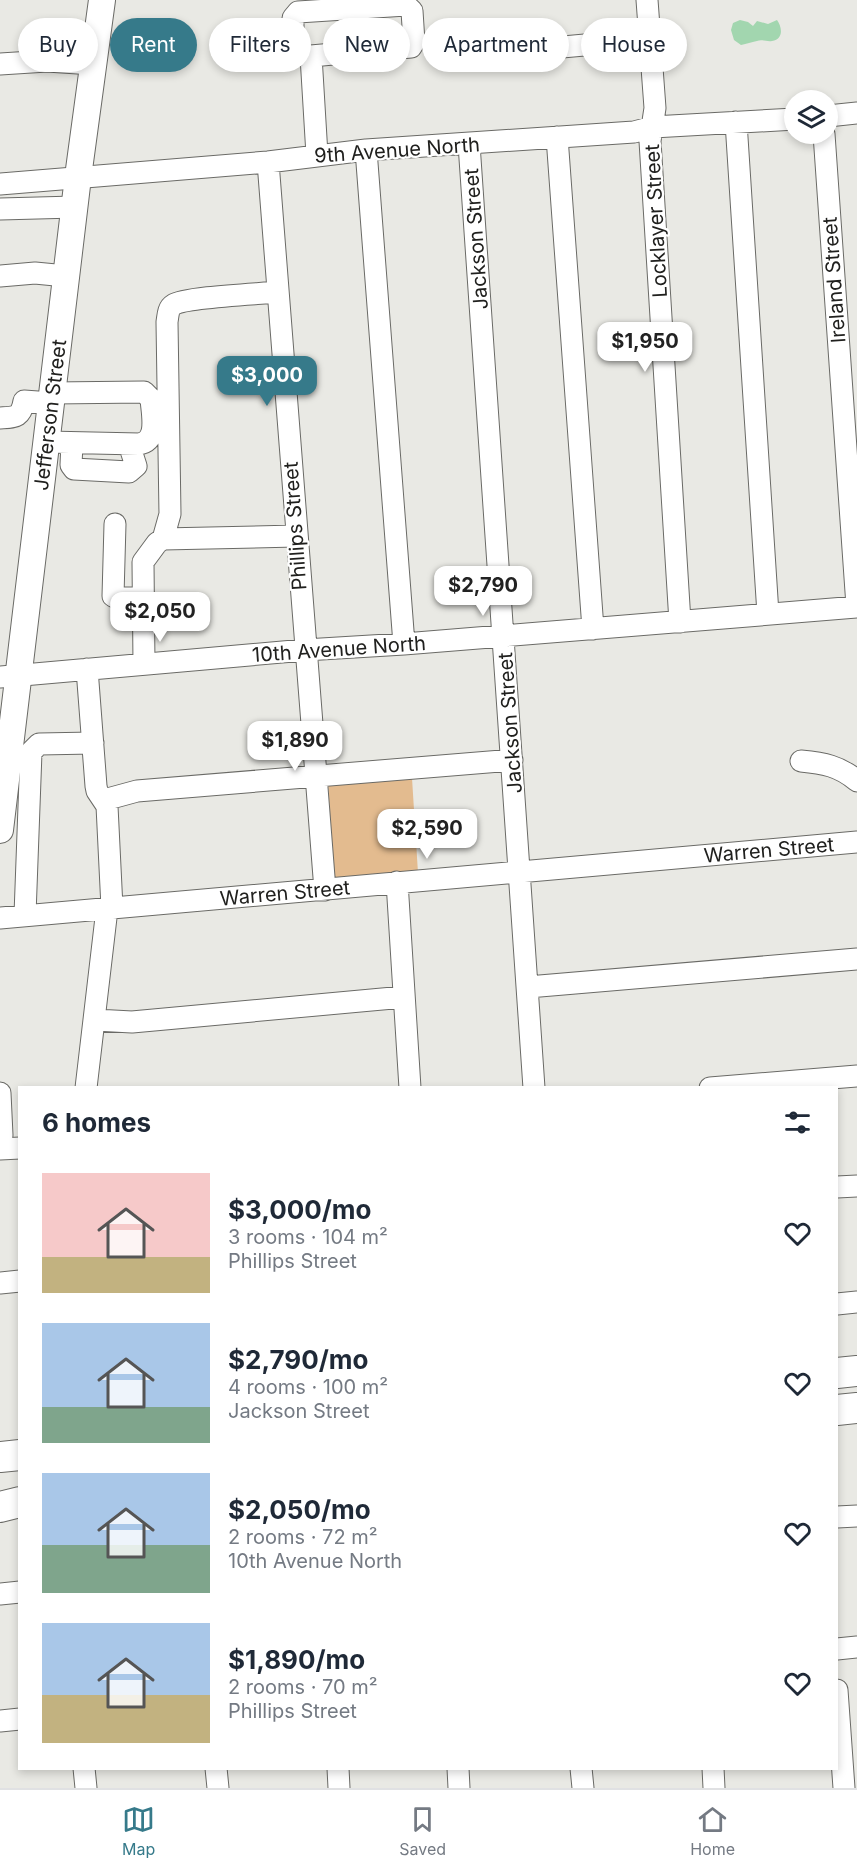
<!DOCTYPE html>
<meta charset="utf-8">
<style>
body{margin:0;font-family:Inter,sans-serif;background:#f6f6f7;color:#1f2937;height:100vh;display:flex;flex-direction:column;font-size:22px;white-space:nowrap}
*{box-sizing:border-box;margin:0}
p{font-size:20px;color:#747a83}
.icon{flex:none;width:33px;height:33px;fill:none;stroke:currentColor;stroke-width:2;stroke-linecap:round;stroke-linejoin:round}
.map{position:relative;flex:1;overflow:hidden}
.details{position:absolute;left:18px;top:1086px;width:820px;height:684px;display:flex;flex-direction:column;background:#fff;border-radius:0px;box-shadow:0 3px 9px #0003}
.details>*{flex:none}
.top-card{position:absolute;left:18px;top:18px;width:822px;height:54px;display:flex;gap:12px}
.fabs{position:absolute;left:784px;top:90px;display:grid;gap:12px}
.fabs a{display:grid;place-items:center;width:54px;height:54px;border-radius:50%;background:#fff;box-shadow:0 3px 9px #0003;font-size:30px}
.price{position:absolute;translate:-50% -51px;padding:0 14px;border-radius:12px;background:#fff;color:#222;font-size:20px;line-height:39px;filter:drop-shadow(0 2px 3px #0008)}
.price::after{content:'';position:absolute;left:50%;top:36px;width:18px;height:14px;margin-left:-9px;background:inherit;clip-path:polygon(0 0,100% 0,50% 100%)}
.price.on{background:#367a8a;color:#fff}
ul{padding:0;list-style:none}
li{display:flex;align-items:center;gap:18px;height:150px;padding:0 24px}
li span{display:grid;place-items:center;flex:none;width:168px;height:120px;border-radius:0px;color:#555}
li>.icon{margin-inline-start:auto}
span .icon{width:72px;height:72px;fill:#fffc;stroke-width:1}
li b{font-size:26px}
h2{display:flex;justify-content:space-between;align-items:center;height:72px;padding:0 24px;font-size:26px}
.chip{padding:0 21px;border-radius:27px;background:#fff;box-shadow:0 3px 9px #0003;font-size:21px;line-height:54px}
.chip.on{background:#367a8a;color:#fff}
.tab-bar{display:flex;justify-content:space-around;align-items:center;height:84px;border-top:2px solid #e0e1e3;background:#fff;font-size:16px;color:#747a83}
.tab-bar a{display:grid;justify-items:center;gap:3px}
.tab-bar .on{color:#367a8a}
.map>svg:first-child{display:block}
.green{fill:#e3bb8f}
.water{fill:#a2d6af}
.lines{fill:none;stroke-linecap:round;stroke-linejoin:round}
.minor-casing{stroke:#6a6a66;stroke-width:23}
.major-casing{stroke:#6a6a66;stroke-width:28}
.highway-casing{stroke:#6a6a66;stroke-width:32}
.minor{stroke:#fff;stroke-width:21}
.major{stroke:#fff;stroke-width:26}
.highway{stroke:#fff;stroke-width:30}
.labels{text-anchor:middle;stroke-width:4.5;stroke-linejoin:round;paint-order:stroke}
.street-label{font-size:20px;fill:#20201e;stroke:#fff}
</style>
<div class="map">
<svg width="857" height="1788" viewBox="0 0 857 1788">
<rect width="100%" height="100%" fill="#e9e9e4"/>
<path class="green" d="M412,778L418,873L334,878L328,783Z"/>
<path class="water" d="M740,20L748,22L753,26L757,21L768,24L777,20C782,27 784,39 772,41C767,42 762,39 757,41C751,42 747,44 741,45L734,40L731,30L733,23Z"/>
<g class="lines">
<defs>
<path id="minor" d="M647,0L655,108L650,141L680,622
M311,56L411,47L414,42L412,11L406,5
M454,57L650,39
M0,64L47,61L93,64
M828,116L857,113
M736,122L768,614
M824,134L857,606
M557,137L593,629
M469,144L534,1088
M366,150L404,644
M317,155L311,56L298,55L293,49V18L298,12L406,5L405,0
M268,162L325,890
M0,184L268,162L366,150L634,132L653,127L795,119
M0,209L75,207
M0,276L35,273L66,276
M0,418C15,417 21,418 24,401L51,403
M47,442L139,444C159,441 152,414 151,399L144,392L52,393
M72,443L71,465L74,469L129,472L136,466L129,444
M115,524L113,596L117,598H143
M163,539L296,536
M144,664L143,562L157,543L163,539L170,514L167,322C168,316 168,308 173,305C185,297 259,294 278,292
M87,669L96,786L97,791L107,806L112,908
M0,677L305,650L404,644L857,607
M801,761C823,763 840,766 857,781
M104,800L137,791L512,760
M397,882L410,1088
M25,915L31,752L39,744L93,743
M0,918L857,842
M528,987L857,959
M95,1020L132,1022L404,997
M86,1088L107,909
M710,1088L857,1076
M0,1093L2,1135L0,1144
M0,1149L20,1148
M837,1187L857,1186
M0,1283L20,1281
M837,1304L857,1302
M837,1517L857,1516
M0,1594L20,1592
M837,1649L857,1647
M837,1690L844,1788
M0,1721L20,1719
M84,1768L86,1788
M216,1768L218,1788
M338,1768L339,1788
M458,1768L459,1788
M581,1768L583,1788
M713,1768L714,1788"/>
<path id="major" d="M0,830L78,177L102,0"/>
<path id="highway" d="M837,1373L857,1371
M837,1410L857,1408
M0,1457L20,1455
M0,1507L20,1502"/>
</defs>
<use href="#minor" class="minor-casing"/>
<use href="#major" class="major-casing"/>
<use href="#highway" class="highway-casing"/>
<use href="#minor" class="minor"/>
<use href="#major" class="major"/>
<use href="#highway" class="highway"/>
</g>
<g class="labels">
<g class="street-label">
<text transform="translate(397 150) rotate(-4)" y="7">9th Avenue North</text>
<text transform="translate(656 221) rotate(-93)" y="7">Locklayer Street</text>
<text transform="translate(476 239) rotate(-94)" y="7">Jackson Street</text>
<text transform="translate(834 280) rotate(-94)" y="7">Ireland Street</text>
<text transform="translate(50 415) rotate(-83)" y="7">Jefferson Street</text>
<text transform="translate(295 526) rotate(-94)" y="7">Phillips Street</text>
<text transform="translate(339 649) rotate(-4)" y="7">10th Avenue North</text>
<text transform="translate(510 723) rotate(-94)" y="7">Jackson Street</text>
<text transform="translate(769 850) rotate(-5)" y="7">Warren Street</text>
<text transform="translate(285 893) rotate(-5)" y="7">Warren Street</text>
</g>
</g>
</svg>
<div class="fabs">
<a><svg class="icon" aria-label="layers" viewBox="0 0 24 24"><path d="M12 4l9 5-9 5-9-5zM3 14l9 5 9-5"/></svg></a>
</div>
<b class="price" style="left:645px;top:373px">$1,950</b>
<b class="price on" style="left:267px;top:407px">$3,000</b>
<b class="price" style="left:483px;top:617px">$2,790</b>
<b class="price" style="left:160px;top:643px">$2,050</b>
<b class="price" style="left:295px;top:772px">$1,890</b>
<b class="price" style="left:427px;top:860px">$2,590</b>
<div class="top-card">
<a class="chip">Buy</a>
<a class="chip on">Rent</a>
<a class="chip">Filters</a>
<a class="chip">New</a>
<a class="chip">Apartment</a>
<a class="chip">House</a>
</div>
<section class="details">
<h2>6 homes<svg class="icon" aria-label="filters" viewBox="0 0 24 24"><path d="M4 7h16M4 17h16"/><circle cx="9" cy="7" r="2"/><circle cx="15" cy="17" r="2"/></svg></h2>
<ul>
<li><span style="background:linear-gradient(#f6c9c9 70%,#c2b280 0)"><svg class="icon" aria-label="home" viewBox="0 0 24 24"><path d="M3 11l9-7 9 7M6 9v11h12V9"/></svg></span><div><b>$3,000/mo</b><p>3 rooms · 104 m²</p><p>Phillips Street</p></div><svg class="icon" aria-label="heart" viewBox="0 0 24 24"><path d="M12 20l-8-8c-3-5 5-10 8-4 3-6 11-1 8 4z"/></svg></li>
<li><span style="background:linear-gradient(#a9c7e8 70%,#7fa58c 0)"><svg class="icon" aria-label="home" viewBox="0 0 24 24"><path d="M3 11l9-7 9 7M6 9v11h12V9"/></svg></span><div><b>$2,790/mo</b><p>4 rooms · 100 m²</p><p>Jackson Street</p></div><svg class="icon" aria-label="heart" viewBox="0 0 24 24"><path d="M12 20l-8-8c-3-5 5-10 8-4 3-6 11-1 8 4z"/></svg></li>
<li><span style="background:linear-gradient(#a9c7e8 60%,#7fa58c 0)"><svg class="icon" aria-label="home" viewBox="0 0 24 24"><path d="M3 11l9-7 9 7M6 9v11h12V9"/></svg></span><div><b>$2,050/mo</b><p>2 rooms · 72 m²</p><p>10th Avenue North</p></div><svg class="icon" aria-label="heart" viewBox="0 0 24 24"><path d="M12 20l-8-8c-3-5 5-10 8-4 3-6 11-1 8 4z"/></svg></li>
<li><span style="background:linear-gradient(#a9c7e8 60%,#c2b280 0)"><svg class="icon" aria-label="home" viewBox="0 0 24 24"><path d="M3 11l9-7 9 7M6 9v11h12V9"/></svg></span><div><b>$1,890/mo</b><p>2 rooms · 70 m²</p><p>Phillips Street</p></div><svg class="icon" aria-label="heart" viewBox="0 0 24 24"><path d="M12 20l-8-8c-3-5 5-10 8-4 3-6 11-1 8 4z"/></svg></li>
</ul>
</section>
</div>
<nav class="tab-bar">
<a class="on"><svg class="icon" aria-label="map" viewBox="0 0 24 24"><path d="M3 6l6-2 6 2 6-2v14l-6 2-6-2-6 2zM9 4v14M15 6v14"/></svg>Map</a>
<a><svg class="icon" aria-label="saved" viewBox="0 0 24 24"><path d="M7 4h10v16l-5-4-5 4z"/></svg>Saved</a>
<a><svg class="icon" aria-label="home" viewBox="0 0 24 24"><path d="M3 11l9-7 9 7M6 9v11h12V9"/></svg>Home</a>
</nav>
